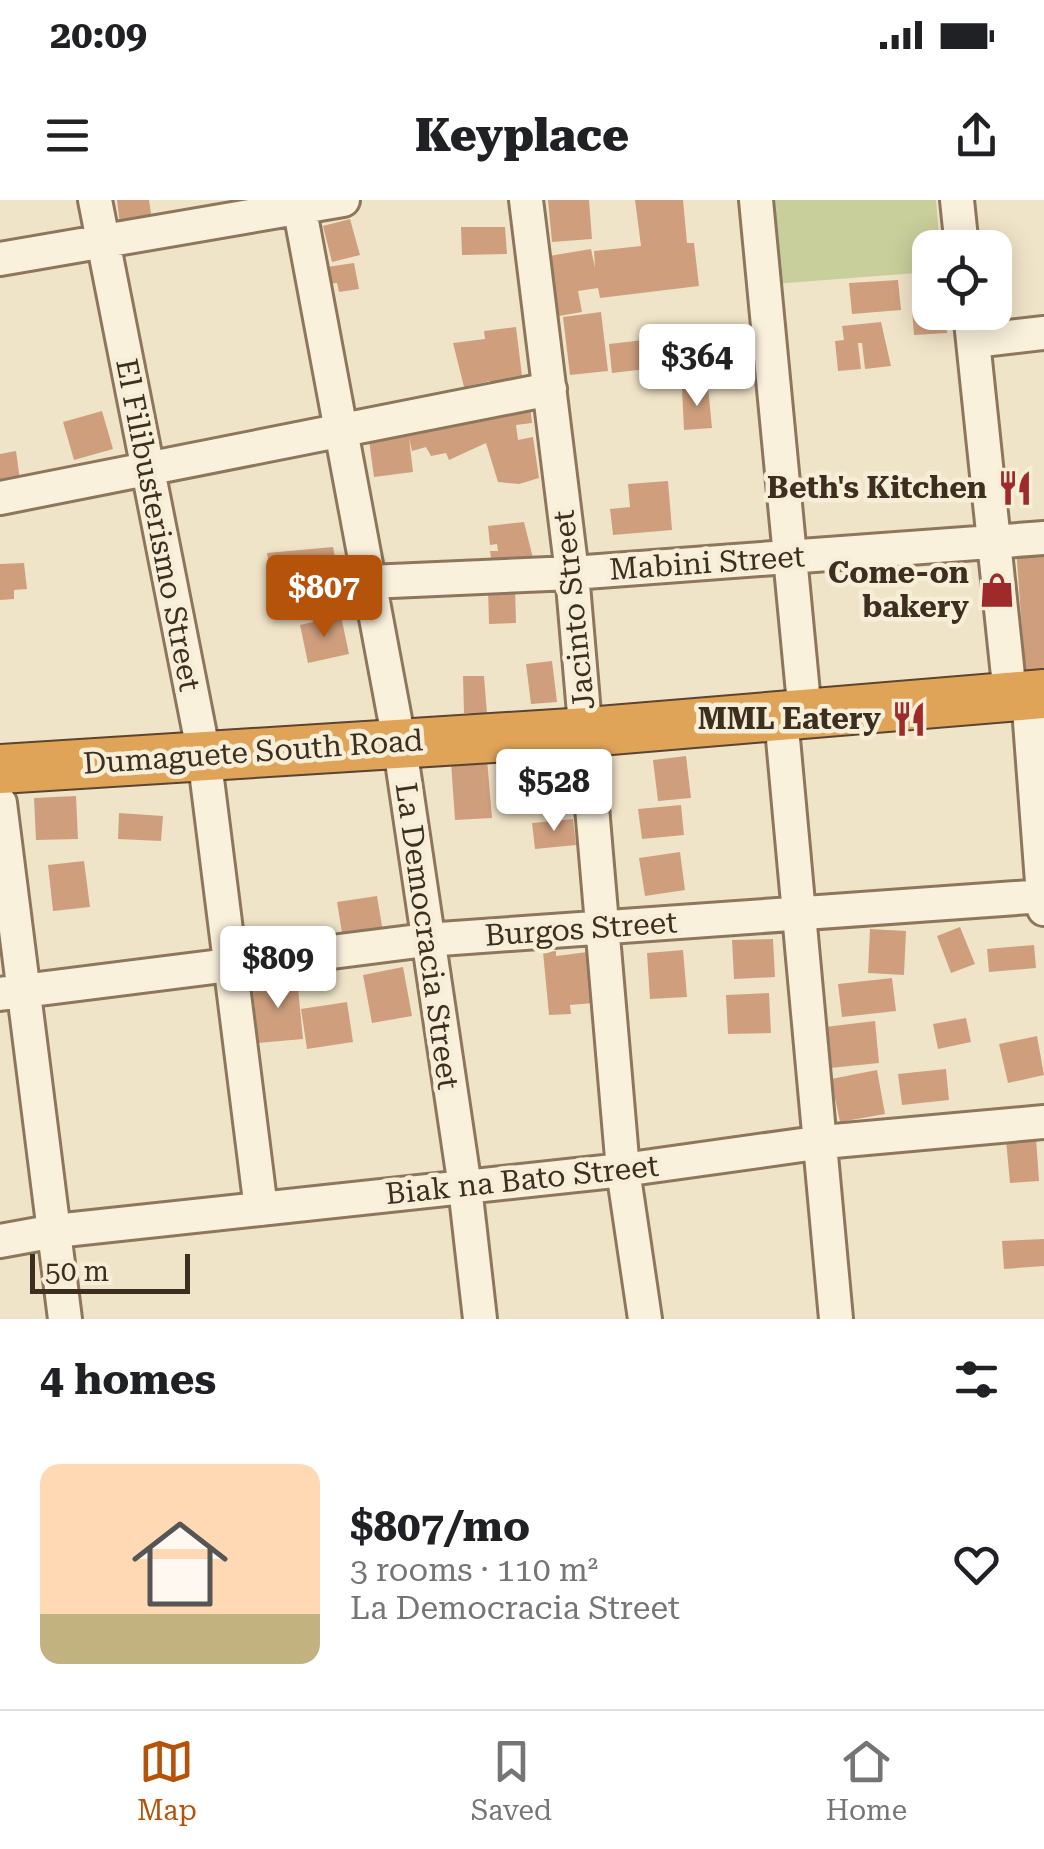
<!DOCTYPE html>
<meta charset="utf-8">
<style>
body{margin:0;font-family:"Roboto Serif",serif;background:#f6f6f6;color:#202124;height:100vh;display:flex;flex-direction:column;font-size:38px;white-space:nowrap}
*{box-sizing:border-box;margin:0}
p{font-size:32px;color:#757577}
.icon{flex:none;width:55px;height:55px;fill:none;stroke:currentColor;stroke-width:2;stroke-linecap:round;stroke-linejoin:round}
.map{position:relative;height:1119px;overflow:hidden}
.side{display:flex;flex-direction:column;background:#fff;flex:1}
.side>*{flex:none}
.buttons{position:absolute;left:912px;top:30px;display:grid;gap:20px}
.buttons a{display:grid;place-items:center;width:100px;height:100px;border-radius:20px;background:#fff;box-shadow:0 5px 25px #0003;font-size:50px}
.scale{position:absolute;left:30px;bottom:25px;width:160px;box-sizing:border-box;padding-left:10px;border:5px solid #3d2e20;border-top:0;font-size:28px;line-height:35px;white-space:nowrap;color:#3d2e20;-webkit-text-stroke:8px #f7eed8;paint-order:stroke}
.price{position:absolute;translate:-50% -85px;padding:0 22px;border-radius:10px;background:#fff;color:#222;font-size:32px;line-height:65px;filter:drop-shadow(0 2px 5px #0008)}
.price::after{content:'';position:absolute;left:50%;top:60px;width:30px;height:22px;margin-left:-15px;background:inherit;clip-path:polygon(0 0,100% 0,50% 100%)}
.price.current{background:#b45309;color:#fff}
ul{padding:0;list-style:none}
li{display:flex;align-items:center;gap:30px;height:250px;padding:0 40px}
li+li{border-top:2px solid #e0e0e0}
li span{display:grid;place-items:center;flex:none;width:280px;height:200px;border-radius:20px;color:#555}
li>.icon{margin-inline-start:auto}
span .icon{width:120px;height:120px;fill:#fffc;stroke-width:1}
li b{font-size:42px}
h2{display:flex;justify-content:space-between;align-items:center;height:120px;padding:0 40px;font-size:42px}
.status{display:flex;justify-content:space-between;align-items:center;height:70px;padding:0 50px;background:#fff;direction:ltr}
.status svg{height:28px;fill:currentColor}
header{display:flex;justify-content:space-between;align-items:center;height:130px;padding:0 40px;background:#fff;font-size:45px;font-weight:800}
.dock{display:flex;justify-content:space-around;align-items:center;height:140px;border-top:2px solid #e0e0e0;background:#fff;font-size:28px;color:#757577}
.dock a{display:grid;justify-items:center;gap:5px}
.dock .current{color:#b45309}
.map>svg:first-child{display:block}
.green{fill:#c9cf9b}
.building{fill:#cf9f7d}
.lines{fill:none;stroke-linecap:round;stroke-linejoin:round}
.minor-casing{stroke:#8d765c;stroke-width:38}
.highway-casing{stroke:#5b4430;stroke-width:52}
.minor{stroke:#faf1dc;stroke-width:32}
.highway{stroke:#e0a458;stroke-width:48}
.labels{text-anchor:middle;stroke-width:9;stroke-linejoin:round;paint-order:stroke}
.poi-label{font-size:30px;font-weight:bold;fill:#3d2e20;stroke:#f7eed8;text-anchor:end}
.street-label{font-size:30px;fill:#3d2e20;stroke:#f7eed8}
</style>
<div class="status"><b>20:09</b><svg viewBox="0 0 49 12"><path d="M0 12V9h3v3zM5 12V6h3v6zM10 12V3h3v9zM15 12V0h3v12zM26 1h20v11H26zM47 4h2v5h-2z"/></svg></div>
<header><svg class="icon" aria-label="menu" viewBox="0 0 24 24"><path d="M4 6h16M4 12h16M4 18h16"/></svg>Keyplace<svg class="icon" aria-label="share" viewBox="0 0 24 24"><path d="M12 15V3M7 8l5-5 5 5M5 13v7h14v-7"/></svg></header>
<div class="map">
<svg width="1044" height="1119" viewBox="0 0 1044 1119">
<rect width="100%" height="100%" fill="#f0e4c8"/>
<path class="green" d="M767,0H936L940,47L930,48V72L774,84Z"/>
<path class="building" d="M117,0H149L152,21L120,25Z
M548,0H589L592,39L552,42Z
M635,0H683L687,43H694L699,86L600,98L598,88L578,91L582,112L559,116L549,56L591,49L595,68L594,51L641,46Z
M350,19L360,55L332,62L323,26Z
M461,27H505L507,54L462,55Z
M354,63L359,89L339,92L337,83L330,84L327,67Z
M898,80L901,110L852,114L849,83Z
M930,108V112H946L947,133L914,135L912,110Z
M601,112L608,171L570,175L563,117Z
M881,122L891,166L865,169L862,143H858L861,169L838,171L835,141L844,140L842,126Z
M516,127L523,184L491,188L490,181L464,187L453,143L485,139L484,131Z
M697,134L699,185H671L670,135Z
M652,139L655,168L612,173L609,144Z
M708,187L712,228L684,230L682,189Z
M530,204L532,223L516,225L518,240L533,237L539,278L519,284L498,282L486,243L449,260L446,253L431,256L426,247L412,251L409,238L413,272L374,277L368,233Z
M102,211L113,249L74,260L63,222Z
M16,251L20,280L0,283V254Z
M668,281L672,330L613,335L610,309L630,307L628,284Z
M524,322L535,366L493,372L490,351H498L497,344L490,345L488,326Z
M1044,345V471L1025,472L1016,347Z
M333,347L342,392L275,399L267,353Z
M24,363L27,389L14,390V399L0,400V364Z
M488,387H515L516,423L489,424Z
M341,416L349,454L308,463L300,425Z
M552,461L557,502L531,504L526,464Z
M463,476H484L487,514L464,513Z
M686,556L691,598L658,601L653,560Z
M487,559L492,618L455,620L451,562Z
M76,596L78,639L36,640L34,598Z
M681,605L684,635L642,639L638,609Z
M119,613L163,616L161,641L118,639Z
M573,619L576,645L535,649L532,623Z
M680,652L685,690L645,696L639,658Z
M84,661L90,707L53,711L48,665Z
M377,696L383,732L343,739L337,702Z
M960,727L975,764L951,773L937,736Z
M870,729L906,731L904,775L868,773Z
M773,739L775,777L734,779L732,740Z
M1034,745L1036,768L989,772L987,749Z
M683,750L687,797L650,799L647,753Z
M556,751V756L588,752L594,803L570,805L571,814L549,815L543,752Z
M403,767L412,816L372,823L363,775Z
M297,778L303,839L258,843L252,782Z
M892,778L896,811L842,817L838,784Z
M769,793L771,833L728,834L726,795Z
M347,802L353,842L307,849L301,809Z
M966,818L971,842L938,849L933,824Z
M875,821L879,863L830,868L825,827Z
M1037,836L1044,875L1008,883L999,844Z
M946,869L949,900L902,905L898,874Z
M877,870L885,914L840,922L831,879Z
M1036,938L1039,981L1010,983L1006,940Z
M1044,1039V1066L1004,1069L1002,1041Z"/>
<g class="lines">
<defs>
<path id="minor" d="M95,0L204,555L261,1009
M298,0L399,541L465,987L480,1119
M526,0L572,373L623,970L645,1119
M756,0L805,514
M957,0L962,48
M0,59L343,0
M970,112L1010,495
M974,141L1044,133
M0,298L550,189
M369,382L572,373L1044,338
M1028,495L1044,709
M781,517L836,1119
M0,603L65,1119
M0,794L426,740L1044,696
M0,1041L55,1031L623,970L823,942L1044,922"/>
<path id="highway" d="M0,569L587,532L1044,494"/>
</defs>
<use href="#minor" class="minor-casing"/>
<use href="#highway" class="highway-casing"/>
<use href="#minor" class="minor"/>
<use href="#highway" class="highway"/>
</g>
<defs>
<symbol id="restaurant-bare" viewBox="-9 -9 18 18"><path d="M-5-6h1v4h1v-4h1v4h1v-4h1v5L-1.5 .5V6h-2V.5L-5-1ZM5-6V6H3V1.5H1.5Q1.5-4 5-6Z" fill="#9e2a2b" stroke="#f7eed8" stroke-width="2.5" paint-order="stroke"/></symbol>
<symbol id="shop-bare" viewBox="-9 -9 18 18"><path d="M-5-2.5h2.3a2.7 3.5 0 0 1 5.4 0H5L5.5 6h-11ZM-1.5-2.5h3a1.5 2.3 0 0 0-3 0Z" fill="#9e2a2b" stroke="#f7eed8" stroke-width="2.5" paint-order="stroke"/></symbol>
</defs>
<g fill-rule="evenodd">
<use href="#restaurant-bare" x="990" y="263" width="50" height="50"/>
<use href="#shop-bare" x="972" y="365" width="50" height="50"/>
<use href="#restaurant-bare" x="884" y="494" width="50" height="50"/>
</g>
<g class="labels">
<g class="poi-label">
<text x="987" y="298">Beth's Kitchen</text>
<text x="969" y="383">Come-on<tspan x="969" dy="34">bakery</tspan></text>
<text x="881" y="529">MML Eatery</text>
</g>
<g class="street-label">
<text transform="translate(158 325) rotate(79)" y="10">El Filibusterismo Street</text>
<text transform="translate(707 363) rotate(-4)" y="10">Mabini Street</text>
<text transform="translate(574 410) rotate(-96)" y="10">Jacinto Street</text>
<text transform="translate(253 552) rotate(-4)" y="10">Dumaguete South Road</text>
<text transform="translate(581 729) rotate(-4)" y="10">Burgos Street</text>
<text transform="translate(427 736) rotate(82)" y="10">La Democracia Street</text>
<text transform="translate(522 980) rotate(-6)" y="10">Biak na Bato Street</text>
</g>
</g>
</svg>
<div class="buttons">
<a><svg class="icon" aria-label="locate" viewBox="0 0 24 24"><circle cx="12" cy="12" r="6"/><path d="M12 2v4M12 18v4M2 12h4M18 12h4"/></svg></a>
</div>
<div class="scale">50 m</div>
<b class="price" style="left:697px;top:209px">$364</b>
<b class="price current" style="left:324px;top:440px">$807</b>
<b class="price" style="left:554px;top:634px">$528</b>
<b class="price" style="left:278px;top:811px">$809</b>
</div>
<section class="side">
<h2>4 homes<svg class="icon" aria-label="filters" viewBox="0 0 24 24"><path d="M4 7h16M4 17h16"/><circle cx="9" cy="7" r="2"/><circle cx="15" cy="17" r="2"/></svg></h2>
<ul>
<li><span style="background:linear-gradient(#ffd9b3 75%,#c2b280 0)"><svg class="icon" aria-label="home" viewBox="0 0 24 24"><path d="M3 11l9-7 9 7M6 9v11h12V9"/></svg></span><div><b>$807/mo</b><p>3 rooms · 110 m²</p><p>La Democracia Street</p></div><svg class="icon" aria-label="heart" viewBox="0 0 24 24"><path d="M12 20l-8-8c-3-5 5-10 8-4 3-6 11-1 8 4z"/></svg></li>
</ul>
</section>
<nav class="dock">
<a class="current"><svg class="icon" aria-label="map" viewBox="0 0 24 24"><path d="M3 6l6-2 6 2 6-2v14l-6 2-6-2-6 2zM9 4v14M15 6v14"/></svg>Map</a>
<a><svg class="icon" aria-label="saved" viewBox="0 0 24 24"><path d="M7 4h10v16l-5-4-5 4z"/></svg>Saved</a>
<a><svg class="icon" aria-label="home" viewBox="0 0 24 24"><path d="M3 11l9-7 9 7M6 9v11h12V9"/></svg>Home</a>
</nav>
